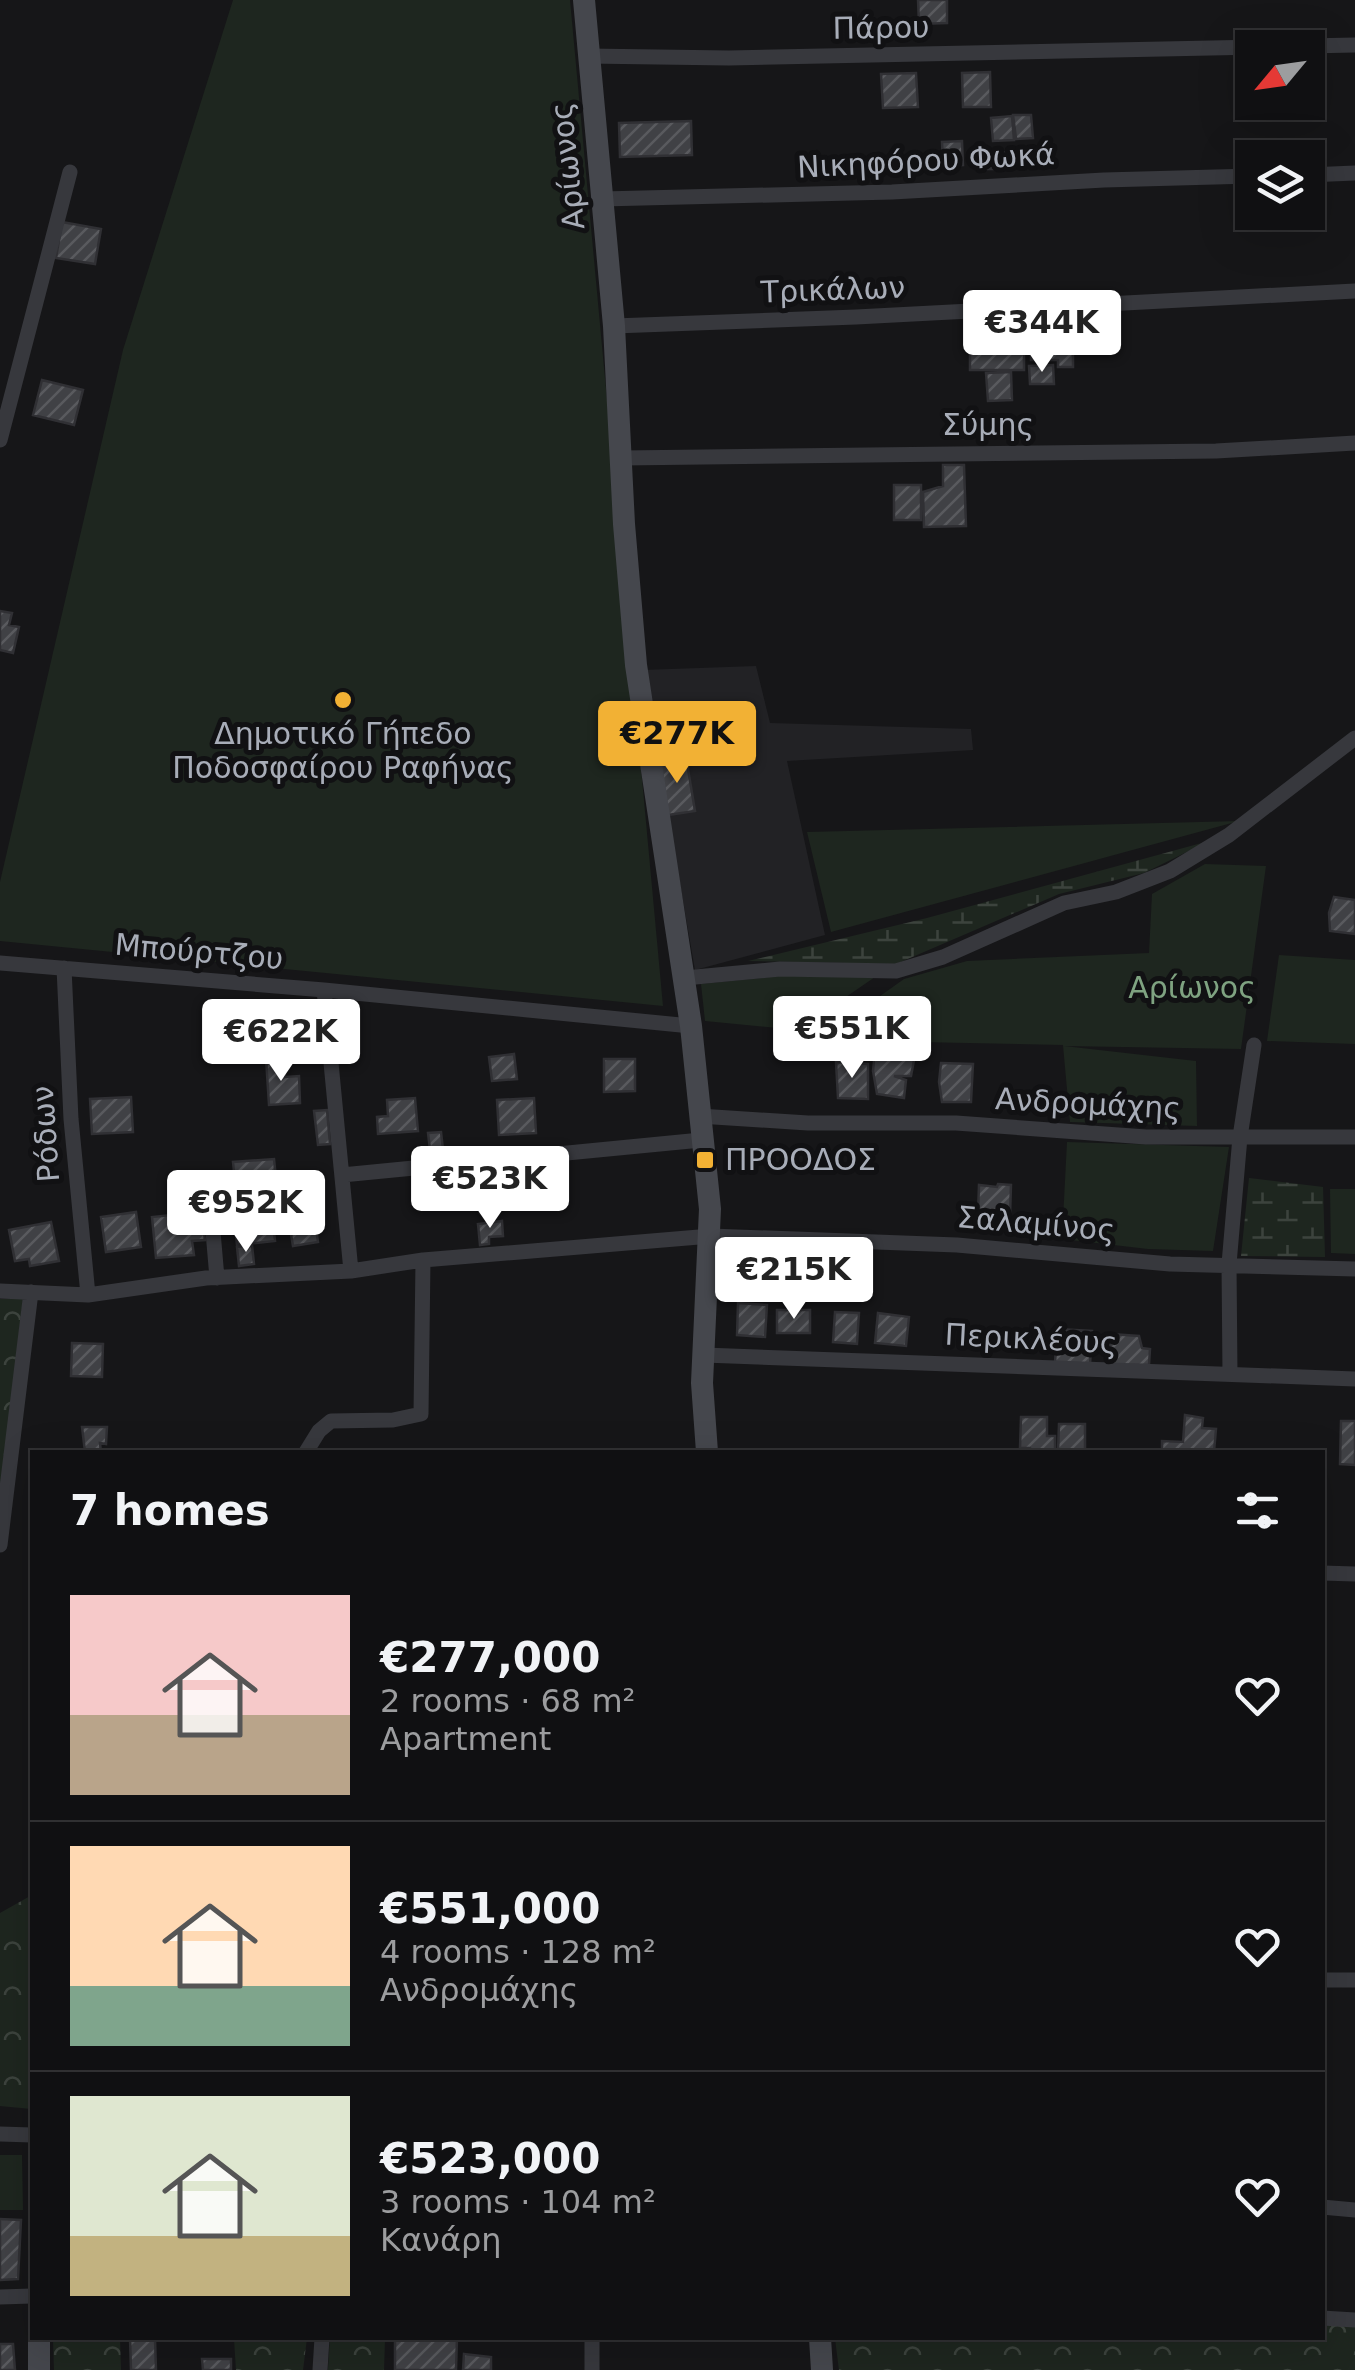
<!DOCTYPE html>
<meta charset="utf-8">
<style>
body{margin:0;font-family:"DejaVu Sans",sans-serif;background:#19191b;color:#f1f3f6;height:100vh;display:flex;flex-direction:column;font-size:38px;white-space:nowrap}
*{box-sizing:border-box;margin:0}
p{font-size:32px;color:#9c9d9f}
.icon{flex:none;width:55px;height:55px;fill:none;stroke:currentColor;stroke-width:2;stroke-linecap:round;stroke-linejoin:round}
.map{position:relative;flex:1;overflow:hidden}
.details{position:absolute;left:30px;top:1450px;width:1295px;height:890px;display:flex;flex-direction:column;background:#101012;border-radius:0px;box-shadow:0 10px 40px #0002,0 0 0 2px #303032}
.details>*{flex:none}
.needle{width:65px;rotate:241deg}
.controls{position:absolute;left:1235px;top:30px;display:grid;gap:20px}
.controls a{display:grid;place-items:center;width:90px;height:90px;border-radius:0px;background:#101012;box-shadow:0 10px 40px #0002,0 0 0 2px #303032;font-size:50px}
.price{position:absolute;translate:-50% -85px;padding:0 22px;border-radius:10px;background:#fff;color:#222;font-size:32px;line-height:65px;filter:drop-shadow(0 2px 5px #0008)}
.price::after{content:'';position:absolute;left:50%;top:60px;width:30px;height:22px;margin-left:-15px;background:inherit;clip-path:polygon(0 0,100% 0,50% 100%)}
.price.selected{background:#f2b134;color:#111}
ul{padding:0;list-style:none}
li{display:flex;align-items:center;gap:30px;height:250px;padding:0 40px}
li+li{border-top:2px solid #303032}
li span{display:grid;place-items:center;flex:none;width:280px;height:200px;border-radius:0px;color:#555}
li>.icon{margin-inline-start:auto}
span .icon{width:120px;height:120px;fill:#fffc;stroke-width:1}
li b{font-size:42px}
h2{display:flex;justify-content:space-between;align-items:center;height:120px;padding:0 40px;font-size:42px}
.map>svg:first-child{display:block}
.built{fill:#222225}
.green{fill:#1e261f}
.forest{fill:url(#forest-crowns)}
.wetland{fill:url(#wetland-marsh)}
.building{fill:url(#building-hatch);stroke:#303034;stroke-width:2.5}
.lines{fill:none;stroke-linecap:round;stroke-linejoin:round}
.street{stroke:#37383d;stroke-width:15}
.secondary{stroke:#45474d;stroke-width:22}
.poi-dot{fill:#f2b134;stroke:#111113;stroke-width:4}
.labels{text-anchor:middle;stroke-width:10;stroke-linejoin:round;paint-order:stroke}
.street-label{font-size:30px;fill:#a8adb8;stroke:#111113}
.poi-label{font-size:30px;fill:#a8adb8;stroke:#111113}
.park-label{font-size:30px;fill:#7fa381;stroke:#111113}
</style>
<div class="map">
<svg width="1355" height="2370" viewBox="0 0 1355 2370">
<defs>
<pattern id="forest-crowns" width="20" height="18" patternUnits="userSpaceOnUse" patternTransform="scale(2.5)"><rect width="20" height="18" fill="#1e261f"/><path d="M2 6a3 3 0 1 1 6 0M12 15a3 3 0 1 1 6 0" fill="none" stroke="#3c433d"/></pattern>
<pattern id="wetland-marsh" width="20" height="14" patternUnits="userSpaceOnUse" patternTransform="scale(2.5)"><rect width="20" height="14" fill="#1e261f"/><path d="M1 5h8M5 5V1M11 12h8M15 12V8" fill="none" stroke="#3c433d"/></pattern>
<pattern id="building-hatch" width="6" height="6" patternUnits="userSpaceOnUse" patternTransform="scale(2.5)"><rect width="6" height="6" fill="#404145"/><path d="M-1 1l2-2M0 6l6-6M5 7l2-2" fill="none" stroke="#595a5e"/></pattern>
</defs>
<rect width="100%" height="100%" fill="#161618"/>
<path class="built" d="M756,666L770,723L971,729L973,750L787,761L825,935L695,970L643,670Z"/>
<path class="green" d="M233,0H570L663,1006L0,941V882L123,350Z
M1239,821L831,932L807,832Z
M1205,864L1266,866L1241,1049L1064,1046L1196,1061L1197,1126L1070,1122L1063,1045L818,1040L904,979L967,961L1149,953L1152,894Z
M1279,955L1355,960V1044L1267,1041Z
M790,975L875,977L798,1030L705,1021L701,984Z
M1067,1142L1229,1147L1213,1251L1148,1249L1062,1239Z
M1330,1189H1355V1254L1331,1253Z
M0,2155H22L23,2210H0Z"/>
<path class="forest" d="M0,1299H23L0,1493Z
M32,1895V2109L0,2106V1913Z
M1323,2325L1355,2326V2370H839L835,2338H1322Z
M53,2338H120L121,2370H54Z
M234,2338H307L303,2370H236Z
M330,2338H385L384,2370H328Z"/>
<path class="wetland" d="M1209,841L1144,873L1059,894L896,964L748,961L927,918Z
M1249,1178L1323,1187L1325,1257L1241,1256Z"/>
<path class="building" d="M918,0H947V23L919,24Z
M990,72L991,107H963L962,73Z
M916,73L918,107L883,108L881,74Z
M1013,115H1031L1033,138L1016,139Z
M1012,116L1014,140L993,141L991,118Z
M691,121L692,155L620,157L619,123Z
M962,141L963,165L943,166L942,142Z
M985,149L1006,153V169H985Z
M62,222L101,229L95,264L56,258Z
M970,318H983V333H1024V370H970Z
M1031,328H1059V349H1073V367H1058V360H1031Z
M1053,365L1054,384H1030L1029,366Z
M1011,372L1012,400L988,401L986,373Z
M42,380L83,390L74,425L33,415Z
M943,465H964L966,526L924,527L923,492L943,486Z
M894,485H921V520H894Z
M0,611L12,613L9,625L19,627L13,653L0,650Z
M686,757L695,811L668,815L659,762Z
M1334,897L1355,900V934L1330,931L1329,913Z
M901,1050L915,1055L911,1076H894L906,1080L904,1098L877,1094L873,1071L875,1051Z
M514,1054L517,1079L492,1081L489,1057Z
M284,1057L285,1077L299,1076L300,1103L269,1105L266,1058Z
M604,1059H635V1091L604,1092Z
M836,1062L868,1064V1099L838,1098Z
M941,1063L973,1064L971,1102H942L939,1082Z
M131,1097L133,1132L92,1134L90,1099Z
M415,1098L418,1131L378,1134L377,1117L388,1116L387,1100Z
M534,1098L536,1133L499,1135L497,1100Z
M327,1110L330,1144L318,1145L314,1111Z
M441,1132L444,1158L431,1159L428,1133Z
M274,1159L277,1188L236,1192L233,1162Z
M496,1173L500,1200L492,1201L493,1211L480,1213L478,1200L463,1203L460,1178Z
M998,1184L1011,1185L1010,1217L978,1212L979,1185L997,1187Z
M313,1207L318,1242L293,1246L287,1211Z
M136,1212L141,1247L106,1252L101,1217Z
M272,1212L275,1241L237,1245L234,1216Z
M190,1213L192,1226L203,1225L205,1240L192,1241L194,1255L156,1258L152,1217Z
M502,1221L503,1236L489,1237V1244L480,1245L478,1224Z
M51,1222L59,1261L30,1266L29,1259L15,1261L9,1230Z
M252,1245L254,1264L239,1266L237,1247Z
M796,1261H809L808,1298H795Z
M738,1303L767,1305L765,1337L737,1335Z
M777,1310H810V1333H777Z
M835,1312L859,1313L857,1344L833,1342Z
M878,1313L909,1317L906,1346L875,1343Z
M1057,1329L1092,1331L1090,1365L1055,1363Z
M1111,1334L1139,1336L1142,1348L1150,1349L1149,1365H1109Z
M72,1343L103,1344L102,1377L71,1376Z
M1185,1415L1203,1418L1202,1428L1216,1429L1214,1452H1162V1441L1183,1442Z
M1021,1417H1047V1436H1055V1452H1031L1030,1448H1020Z
M1341,1421H1355V1465L1340,1464Z
M1059,1424H1085V1450H1058Z
M82,1427H107L106,1444L100,1443L101,1452H85Z
M0,2219L21,2220L18,2279L0,2280Z
M130,2338H155L156,2370H131Z
M395,2338H457L456,2370H395Z
M0,2344H13L15,2370H0Z
M464,2354L491,2357V2370H463Z
M202,2359H231V2370H203Z"/>
<g class="lines">
<path class="street" d="M587,56L729,58L1355,45
M1308,175L1355,173
M602,199L892,192L1104,180L1252,176
M614,326L856,317L1355,291
M0,440L70,172
M622,458L1216,451L1355,443
M0,963L324,990L691,1026
M64,968L71,1119L88,1295
M685,978L780,969L896,971L943,957L1064,903L1116,892L1170,871L1229,835L1355,738
M324,990L351,1271
M699,1116L808,1123H956L1146,1137H1355
M342,1175L701,1140
M209,1185L217,1278
M0,1291L88,1295L206,1278L351,1271L423,1260L711,1236L957,1245L1170,1264L1355,1269
M704,1355L1355,1379
M1230,1374L1229,1264L1240,1137L1254,1045
M306,1452L319,1431L331,1421L393,1420L421,1414L423,1260
M0,1545L31,1292
M1322,1573L1355,1574
M1322,1980H1355
M0,2134L32,2135
M1322,2207L1355,2210
M0,2297L32,2296
M1322,2318L1355,2320
M320,2370L322,2338
M592,2370V2338"/>
<path class="secondary" d="M584,0L614,326L624,524L636,665L691,1026L710,1209L702,1383L707,1452
M820,2338L822,2370
M39,2370V2338"/>
</g>
<g class="poi-dot">
<circle cx="343" cy="700" r="10"/>
<rect x="695" y="1150" width="20" height="20" rx="5"/>
</g>
<g class="labels">
<g class="street-label">
<text transform="translate(881 28) rotate(-1)" y="10">Πάρου</text>
<text transform="translate(926 161) rotate(-3)" y="10">Νικηφόρου Φωκά</text>
<text transform="translate(568 166) rotate(-96)" y="10">Αρίωνος</text>
<text transform="translate(833 290) rotate(-2)" y="10">Τρικάλων</text>
<text x="988" y="435">Σύμης</text>
<text transform="translate(199 952) rotate(5)" y="10">Μπούρτζου</text>
<text transform="translate(1088 1104) rotate(3)" y="10">Ανδρομάχης</text>
<text transform="translate(46 1134) rotate(-94)" y="10">Ρόδων</text>
<text transform="translate(1036 1224) rotate(5)" y="10">Σαλαμίνος</text>
<text transform="translate(1031 1339) rotate(3)" y="10">Περικλέους</text>
</g>
<g class="poi-label">
<text x="343" y="744">Δημοτικό Γήπεδο<tspan x="343" dy="34">Ποδοσφαίρου Ραφήνας</tspan></text>
<text x="725" y="1170" text-anchor="start">ΠΡΟΟΔΟΣ</text>
</g>
<g class="park-label">
<text x="1192" y="998">Αρίωνος</text>
</g>
</g>
</svg>
<div class="controls">
<a><svg class="needle" viewBox="-14 -14 28 28"><path d="M0-13l5 13h-10z" fill="#e53935"/><path d="M0 13l5-13h-10z" fill="#9c9d9f"/></svg></a>
<a><svg class="icon" aria-label="layers" viewBox="0 0 24 24"><path d="M12 4l9 5-9 5-9-5zM3 14l9 5 9-5"/></svg></a>
</div>
<b class="price" style="left:1042px;top:375px">€344K</b>
<b class="price selected" style="left:677px;top:786px">€277K</b>
<b class="price" style="left:852px;top:1081px">€551K</b>
<b class="price" style="left:281px;top:1084px">€622K</b>
<b class="price" style="left:490px;top:1231px">€523K</b>
<b class="price" style="left:246px;top:1255px">€952K</b>
<b class="price" style="left:794px;top:1322px">€215K</b>
<section class="details">
<h2>7 homes<svg class="icon" aria-label="filters" viewBox="0 0 24 24"><path d="M4 7h16M4 17h16"/><circle cx="9" cy="7" r="2"/><circle cx="15" cy="17" r="2"/></svg></h2>
<ul>
<li><span style="background:linear-gradient(#f6c9c9 60%,#b9a48a 0)"><svg class="icon" aria-label="home" viewBox="0 0 24 24"><path d="M3 11l9-7 9 7M6 9v11h12V9"/></svg></span><div><b>€277,000</b><p>2 rooms · 68 m²</p><p>Apartment</p></div><svg class="icon" aria-label="heart" viewBox="0 0 24 24"><path d="M12 20l-8-8c-3-5 5-10 8-4 3-6 11-1 8 4z"/></svg></li>
<li><span style="background:linear-gradient(#ffd9b3 70%,#7fa58c 0)"><svg class="icon" aria-label="home" viewBox="0 0 24 24"><path d="M3 11l9-7 9 7M6 9v11h12V9"/></svg></span><div><b>€551,000</b><p>4 rooms · 128 m²</p><p>Ανδρομάχης</p></div><svg class="icon" aria-label="heart" viewBox="0 0 24 24"><path d="M12 20l-8-8c-3-5 5-10 8-4 3-6 11-1 8 4z"/></svg></li>
<li><span style="background:linear-gradient(#dfe7d0 70%,#c2b280 0)"><svg class="icon" aria-label="home" viewBox="0 0 24 24"><path d="M3 11l9-7 9 7M6 9v11h12V9"/></svg></span><div><b>€523,000</b><p>3 rooms · 104 m²</p><p>Κανάρη</p></div><svg class="icon" aria-label="heart" viewBox="0 0 24 24"><path d="M12 20l-8-8c-3-5 5-10 8-4 3-6 11-1 8 4z"/></svg></li>
</ul>
</section>
</div>
